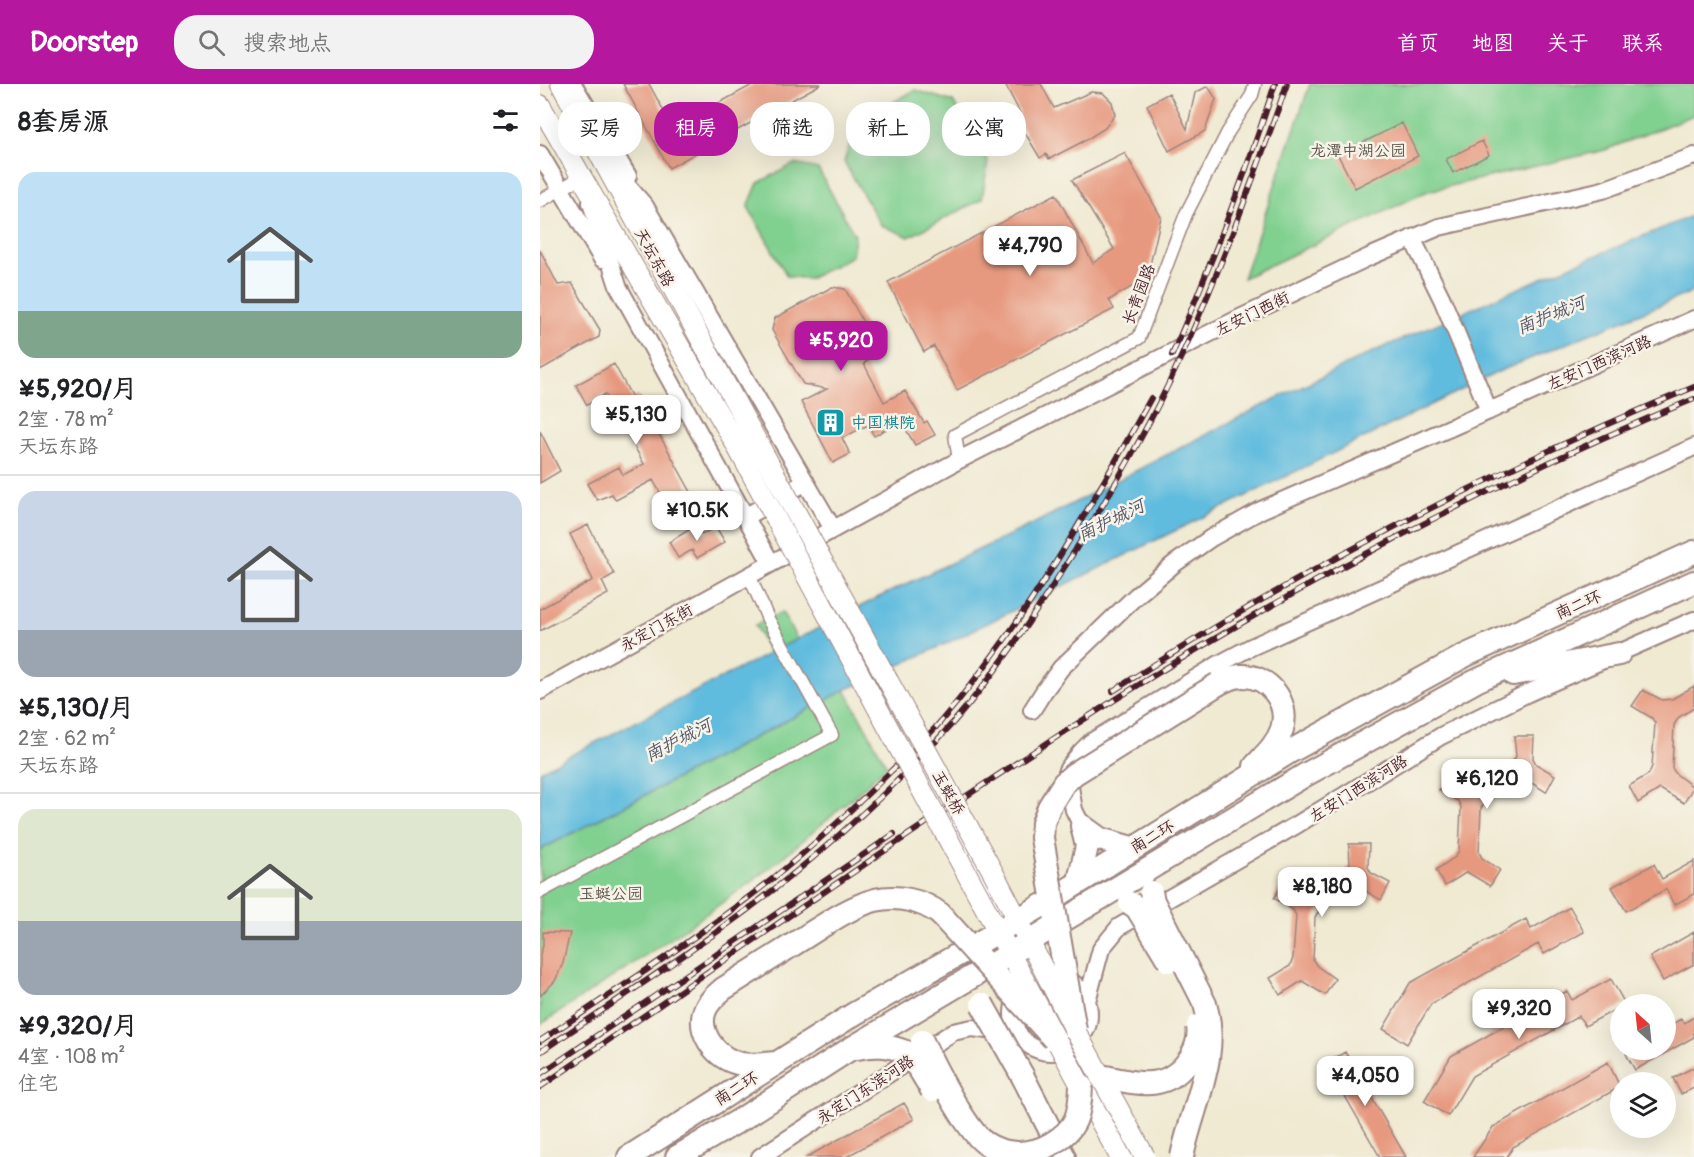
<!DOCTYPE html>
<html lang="zh">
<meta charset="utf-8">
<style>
body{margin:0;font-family:Pangolin,"LXGW WenKai TC",sans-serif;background:#f2f2f2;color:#202124;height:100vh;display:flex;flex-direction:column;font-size:22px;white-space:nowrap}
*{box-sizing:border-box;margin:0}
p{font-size:20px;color:#757577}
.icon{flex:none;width:33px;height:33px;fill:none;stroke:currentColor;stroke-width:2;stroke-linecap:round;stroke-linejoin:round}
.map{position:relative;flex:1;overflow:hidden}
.drawer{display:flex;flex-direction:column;background:#fff;width:540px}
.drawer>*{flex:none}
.banner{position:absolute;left:18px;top:18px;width:570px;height:54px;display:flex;gap:12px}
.needle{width:39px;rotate:333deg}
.tools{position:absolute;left:1070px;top:910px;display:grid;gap:12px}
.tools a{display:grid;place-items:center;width:66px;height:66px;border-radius:50%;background:#fff;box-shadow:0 6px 24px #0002;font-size:30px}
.price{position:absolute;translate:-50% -51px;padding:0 14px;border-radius:12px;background:#fff;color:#222;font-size:20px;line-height:39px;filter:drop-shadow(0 2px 3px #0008)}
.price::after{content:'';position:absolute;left:50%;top:36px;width:18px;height:14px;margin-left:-9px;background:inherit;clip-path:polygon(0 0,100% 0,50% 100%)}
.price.selected{background:#b5179e;color:#fff}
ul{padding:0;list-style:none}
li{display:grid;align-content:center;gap:12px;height:318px;padding:0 18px}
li+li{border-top:2px solid #e0e0e0}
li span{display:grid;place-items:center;height:186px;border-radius:18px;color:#555}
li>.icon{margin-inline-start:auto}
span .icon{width:108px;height:108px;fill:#fffc;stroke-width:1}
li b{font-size:26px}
h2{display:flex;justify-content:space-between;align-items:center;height:72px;padding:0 18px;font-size:26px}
.pill{padding:0 21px;border-radius:24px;background:#fff;box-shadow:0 6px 24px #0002;font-size:21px;line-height:54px}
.pill.selected{background:#b5179e;color:#fff}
header{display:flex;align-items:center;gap:36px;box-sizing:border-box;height:84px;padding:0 30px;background:#b5179e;color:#fff}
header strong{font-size:28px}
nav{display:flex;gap:33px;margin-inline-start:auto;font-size:21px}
.search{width:420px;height:54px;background:#f2f2f2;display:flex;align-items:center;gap:15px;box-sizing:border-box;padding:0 21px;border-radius:24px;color:#757577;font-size:22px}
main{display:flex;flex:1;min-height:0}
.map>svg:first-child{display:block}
.green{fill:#80d090;stroke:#65785e;stroke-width:1.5}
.water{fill:#60bcde;stroke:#556e84;stroke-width:1.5}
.building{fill:#e7997f}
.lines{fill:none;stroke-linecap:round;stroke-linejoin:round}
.street-casing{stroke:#9d847f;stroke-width:15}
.secondary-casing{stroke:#9d847f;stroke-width:20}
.primary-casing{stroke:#9d847f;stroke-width:22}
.highway-casing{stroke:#9d847f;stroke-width:26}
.street{stroke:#fff;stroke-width:12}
.secondary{stroke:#fff;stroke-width:16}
.primary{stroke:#fff;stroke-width:20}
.highway{stroke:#fff;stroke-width:22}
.rail-casing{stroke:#4a1f2b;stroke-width:6}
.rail{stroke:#f7f3e8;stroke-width:4;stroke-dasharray:11;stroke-linecap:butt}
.primary-bridge-casing{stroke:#9d847f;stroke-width:22;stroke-linecap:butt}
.highway-bridge-casing{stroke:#9d847f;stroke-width:26;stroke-linecap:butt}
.primary-bridge{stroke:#fff;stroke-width:20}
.highway-bridge{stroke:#fff;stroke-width:22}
.labels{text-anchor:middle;stroke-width:5;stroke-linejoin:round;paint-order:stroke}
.park-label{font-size:16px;fill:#5a5449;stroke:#f7f3e8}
.street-label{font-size:16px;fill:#4a1f2b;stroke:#f7f3e8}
.culture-label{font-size:16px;fill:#0d838f;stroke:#f7f3e8;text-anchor:start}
.water-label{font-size:18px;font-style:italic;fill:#52566a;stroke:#f7f3e8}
</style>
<header>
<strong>Doorstep</strong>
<div class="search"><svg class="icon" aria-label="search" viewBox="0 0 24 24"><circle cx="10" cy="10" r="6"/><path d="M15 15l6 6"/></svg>搜索地点</div>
<nav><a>首页</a><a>地图</a><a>关于</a><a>联系</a></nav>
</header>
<main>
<section class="drawer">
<h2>8套房源<svg class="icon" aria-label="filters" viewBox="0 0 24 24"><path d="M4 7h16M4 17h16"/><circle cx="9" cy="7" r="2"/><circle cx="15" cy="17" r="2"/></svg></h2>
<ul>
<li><span style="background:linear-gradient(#bfe0f5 75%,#7fa58c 0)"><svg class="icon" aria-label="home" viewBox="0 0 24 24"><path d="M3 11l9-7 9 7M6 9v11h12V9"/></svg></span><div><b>¥5,920/月</b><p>2室 · 78 m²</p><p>天坛东路</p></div></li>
<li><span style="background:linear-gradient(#c9d6e8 75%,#9aa5b1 0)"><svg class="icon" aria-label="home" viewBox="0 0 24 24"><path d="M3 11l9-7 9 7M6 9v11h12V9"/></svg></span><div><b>¥5,130/月</b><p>2室 · 62 m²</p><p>天坛东路</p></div></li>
<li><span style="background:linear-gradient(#dfe7d0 60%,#9aa5b1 0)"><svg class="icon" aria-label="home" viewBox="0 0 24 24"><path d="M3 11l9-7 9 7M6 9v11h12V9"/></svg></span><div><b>¥9,320/月</b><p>4室 · 108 m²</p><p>住宅</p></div></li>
</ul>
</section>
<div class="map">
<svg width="1154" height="1073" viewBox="0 0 1154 1073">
<rect width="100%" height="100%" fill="#f7f3e8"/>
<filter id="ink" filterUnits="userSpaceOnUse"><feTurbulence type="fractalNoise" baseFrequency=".0167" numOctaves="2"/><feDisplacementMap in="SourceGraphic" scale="12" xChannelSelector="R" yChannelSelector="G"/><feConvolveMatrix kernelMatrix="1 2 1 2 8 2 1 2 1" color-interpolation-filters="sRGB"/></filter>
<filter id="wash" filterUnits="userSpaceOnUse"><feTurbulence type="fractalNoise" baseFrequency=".008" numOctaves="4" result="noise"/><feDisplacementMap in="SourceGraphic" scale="24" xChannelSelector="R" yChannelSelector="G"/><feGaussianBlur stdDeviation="1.35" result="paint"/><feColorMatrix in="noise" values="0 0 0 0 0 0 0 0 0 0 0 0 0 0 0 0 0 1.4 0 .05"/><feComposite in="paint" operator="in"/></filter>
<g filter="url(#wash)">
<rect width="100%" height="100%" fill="#f0ead3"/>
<path class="green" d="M770,0H1154V31L1065,66L888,107L703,194Z
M375,6L413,18L448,77L442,115L369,153L341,141L304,78L316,41L319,37Z
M254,80L278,85L315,152L312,172L269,195L247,192L208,123L218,99Z
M242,528L289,613L305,606L347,682C299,726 250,770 197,808C133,855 66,897 0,941V766L260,630L215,541Z"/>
<path class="water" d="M1154,131V207L960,287L403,561L305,606L0,766V687L337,514L493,440L737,314L837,266L1011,190Z"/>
<g id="blocks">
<path class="building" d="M83,0H109L133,44L214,0H281L129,84Z
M465,0H501L514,24L551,8L563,9L572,18L575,31L565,44L546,56L509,75L506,70L500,74L475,32L480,29Z
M668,2L676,15L665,47L629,67L607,21L629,9L647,45L655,9Z
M862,39L878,72L815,104L798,71Z
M942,57L949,71L913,89L906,75Z
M585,69L621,133L607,194L569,216L574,225L417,306L394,262L384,268L348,198L516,110L553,179L574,165L532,96Z
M0,166L18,201L32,199L60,246L59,253L0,286Z
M292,203L305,205L335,260L332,272L324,280L344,318L365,307L384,339L387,337L395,351L375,361L361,337L334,352L328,341L302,354L310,370L293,379L261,318L287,305L263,300L232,246L235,234Z
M74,280L93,315L98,312L157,419L140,428H131L113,396L76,416L72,410L57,416L47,400L79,383L83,391L104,380L65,310L47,321L36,301Z
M0,347L20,387L0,399Z
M48,441L74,490L62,497L68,510L0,547V525L53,496L30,450Z
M157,441L162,450L176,443L185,458L157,474L152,466L138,474L129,458Z
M1154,602V624L1139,633L1134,641L1132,684L1136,690L1153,703L1144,719L1120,705L1098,719L1089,702L1109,690L1112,682L1115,639L1112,634L1092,622L1103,606L1122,616L1132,615Z
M974,652H994L993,674L996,680L1015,691L1006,708L987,696H981L946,717L941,724L939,768L942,774L960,786L950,802L927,788L905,802L896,786L915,773L919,766L921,723L918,717L899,706L909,689L928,699H939L972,679L976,672Z
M809,760H829L828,783L831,789L850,799L841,816L822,805L816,804L780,825L775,833L773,876L777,882L795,895L785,911L762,897L740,911L730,894L750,882L753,874L756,831L753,826L734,814L744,798L763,808L774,807L806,787L810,781Z
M1154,777V810L1134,821L1126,805L1086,827L1072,803L1114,780L1122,795Z
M1030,823L1044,848L1004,870L998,860L891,920L867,960L843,945L870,899L986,835L991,845Z
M3,848L30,849L23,879L15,897L0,912V870L3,862Z
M1154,848V880L1123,897L1110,873Z
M1071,895L1085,920L1080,921V923L1045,942L1039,932L932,992L908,1032L884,1017L911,972L1027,907L1032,916Z
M1154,933V953L1095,986L1086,970L1093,966H1125V944L1141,935L1144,939Z
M805,968L866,1073H840L786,979Z
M1068,978L1080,1003L973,1063L967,1073H933L953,1043Z
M1154,983V1004L1141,1010L1133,994Z
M364,1019L374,1035L306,1073H267Z"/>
</g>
</g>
<g filter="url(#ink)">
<use href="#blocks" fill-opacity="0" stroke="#9d847f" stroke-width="1.5"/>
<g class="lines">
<defs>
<path id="street" d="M0,117L42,93
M419,376L415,351L599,254L646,130L688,48L712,11L715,0
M0,808L292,651L228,535L209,491"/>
<path id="secondary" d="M33,0L88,92
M0,70L62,175
M73,85L105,122L293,445
M51,119L78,202L231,479
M872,154L902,215L949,327L1154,235
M205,433L266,398
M263,461L490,884L506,892
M0,607L419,376L700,234L829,173L899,143L1063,106L1154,72
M492,626L504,607L521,584L596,512L634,480L671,454L721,426L949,327
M542,742L534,726L527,686L540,669L551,658L679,580L711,563L1154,363
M473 930a38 38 0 1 1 76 0a38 38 0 1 1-76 0Z
M547,917L561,865L579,843L758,740L901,652L988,609L1154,536
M540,954L536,970L590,1073
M220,1073L413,948L432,944L479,950"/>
<path id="primary" d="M21,0L210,345
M0,21L193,355
M541,1002L580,1073"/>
<path id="highway" d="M973,590L1079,570
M678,600C685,596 692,593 700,592C728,590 750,618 742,645C737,660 726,670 715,682
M542,742L560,755L592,764
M539,797L547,762L542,742
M501,822L751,667L924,572L1154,468
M514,842L765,691L936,597L1154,498
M317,964C335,960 348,961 366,968
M236,979C222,980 208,983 194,978C174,971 157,947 165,926C169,917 176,911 183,905C210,888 238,870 265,853C287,839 310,823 335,816C357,811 382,816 400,830
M482,991L524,1073
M89,1073L314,930L442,857
M137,1073L200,1036L307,967L455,879"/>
</defs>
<use href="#street" class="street-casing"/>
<use href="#secondary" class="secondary-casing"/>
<use href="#primary" class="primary-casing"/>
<use href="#highway" class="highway-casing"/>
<use href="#street" class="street"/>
<use href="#secondary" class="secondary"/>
<use href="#primary" class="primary"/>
<use href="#highway" class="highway"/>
<defs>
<path id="rail" d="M632,271C671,182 705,92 735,0
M573,607C756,488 952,387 1154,303
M0,957C69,911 139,866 205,816C255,779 307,731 351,687C366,673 382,658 396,643C483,543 547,429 611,314
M0,968C68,922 137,878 203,829C273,777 340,717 400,653C443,607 479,554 513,501C555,436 595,369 629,299C675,202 711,101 747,0
M0,990L354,750
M0,1003C194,871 385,735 584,610C762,498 959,395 1154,315"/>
</defs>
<use href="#rail" class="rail-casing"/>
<use href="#rail" class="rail"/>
<defs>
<path id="primary-bridge" d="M210,345L454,790L535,946L605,1073
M193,355L541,1002"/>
<path id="highway-bridge" d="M611,808L613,817L665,920C681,972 652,1022 642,1073
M590,819L597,824L629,877
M400,830L514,955
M442,857L501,822
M455,879L514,842
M442,920L482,991
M535,946L502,754L503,739L509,723L524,699L534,690L678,600
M382,957C393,980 425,1045 445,1059C464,1072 491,1072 511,1060C537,1045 540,1030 541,1002
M366,968L380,986L392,1006
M561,992C597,999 627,1010 651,973C657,963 660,954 658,942"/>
</defs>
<use href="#primary-bridge" class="primary-bridge-casing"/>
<use href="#highway-bridge" class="highway-bridge-casing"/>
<use href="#primary-bridge" class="primary-bridge"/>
<use href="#highway-bridge" class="highway-bridge"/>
</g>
</g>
<defs>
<symbol id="building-square" viewBox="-11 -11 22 22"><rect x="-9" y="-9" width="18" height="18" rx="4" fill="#0f9aa8" stroke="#f7f3e8"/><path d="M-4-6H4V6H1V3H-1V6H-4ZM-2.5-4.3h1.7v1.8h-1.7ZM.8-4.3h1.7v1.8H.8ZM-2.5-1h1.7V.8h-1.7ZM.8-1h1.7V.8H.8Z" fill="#fff"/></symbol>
</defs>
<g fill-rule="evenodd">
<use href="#building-square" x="274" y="322" width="33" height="33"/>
</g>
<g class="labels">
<g class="park-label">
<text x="818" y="72">龙潭中湖公园</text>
<text x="71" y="815">玉蜓公园</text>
</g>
<g class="street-label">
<text transform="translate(115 173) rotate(61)" y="6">天坛东路</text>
<text transform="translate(598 210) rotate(-69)" y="6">长青园路</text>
<text transform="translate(712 229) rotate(-26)" y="6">左安门西街</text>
<text transform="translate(1059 278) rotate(-24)" y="6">左安门西滨河路</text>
<text transform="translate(1038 520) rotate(-24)" y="6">南二环</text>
<text transform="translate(116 543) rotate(-29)" y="6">永定门东街</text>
<text transform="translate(818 704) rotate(-32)" y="6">左安门西滨河路</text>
<text transform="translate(409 708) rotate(61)" y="6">玉蜓桥</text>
<text transform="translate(612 752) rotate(-31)" y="6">南二环</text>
<text transform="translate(196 1004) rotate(-32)" y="6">南二环</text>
<text transform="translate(325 1005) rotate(-33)" y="6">永定门东滨河路</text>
</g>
<g class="culture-label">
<text x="311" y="344">中国棋院</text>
</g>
<g class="water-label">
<text transform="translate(1011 231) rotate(-22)" y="6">南护城河</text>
<text transform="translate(571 436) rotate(-26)" y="6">南护城河</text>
<text transform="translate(138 656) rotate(-27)" y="6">南护城河</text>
</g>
</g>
</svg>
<div class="tools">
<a><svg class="needle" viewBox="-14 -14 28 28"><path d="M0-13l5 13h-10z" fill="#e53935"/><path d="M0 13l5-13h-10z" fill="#757577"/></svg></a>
<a><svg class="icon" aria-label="layers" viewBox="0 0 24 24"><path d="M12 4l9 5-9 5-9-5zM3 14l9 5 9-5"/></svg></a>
</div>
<b class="price" style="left:490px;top:193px">¥4,790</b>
<b class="price selected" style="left:301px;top:288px">¥5,920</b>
<b class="price" style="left:96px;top:362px">¥5,130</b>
<b class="price" style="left:157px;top:458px">¥10.5K</b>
<b class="price" style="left:947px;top:726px">¥6,120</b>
<b class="price" style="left:782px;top:834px">¥8,180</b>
<b class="price" style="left:979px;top:956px">¥9,320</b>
<b class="price" style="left:825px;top:1023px">¥4,050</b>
<div class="banner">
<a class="pill">买房</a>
<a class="pill selected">租房</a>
<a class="pill">筛选</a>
<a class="pill">新上</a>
<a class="pill">公寓</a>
</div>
</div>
</main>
